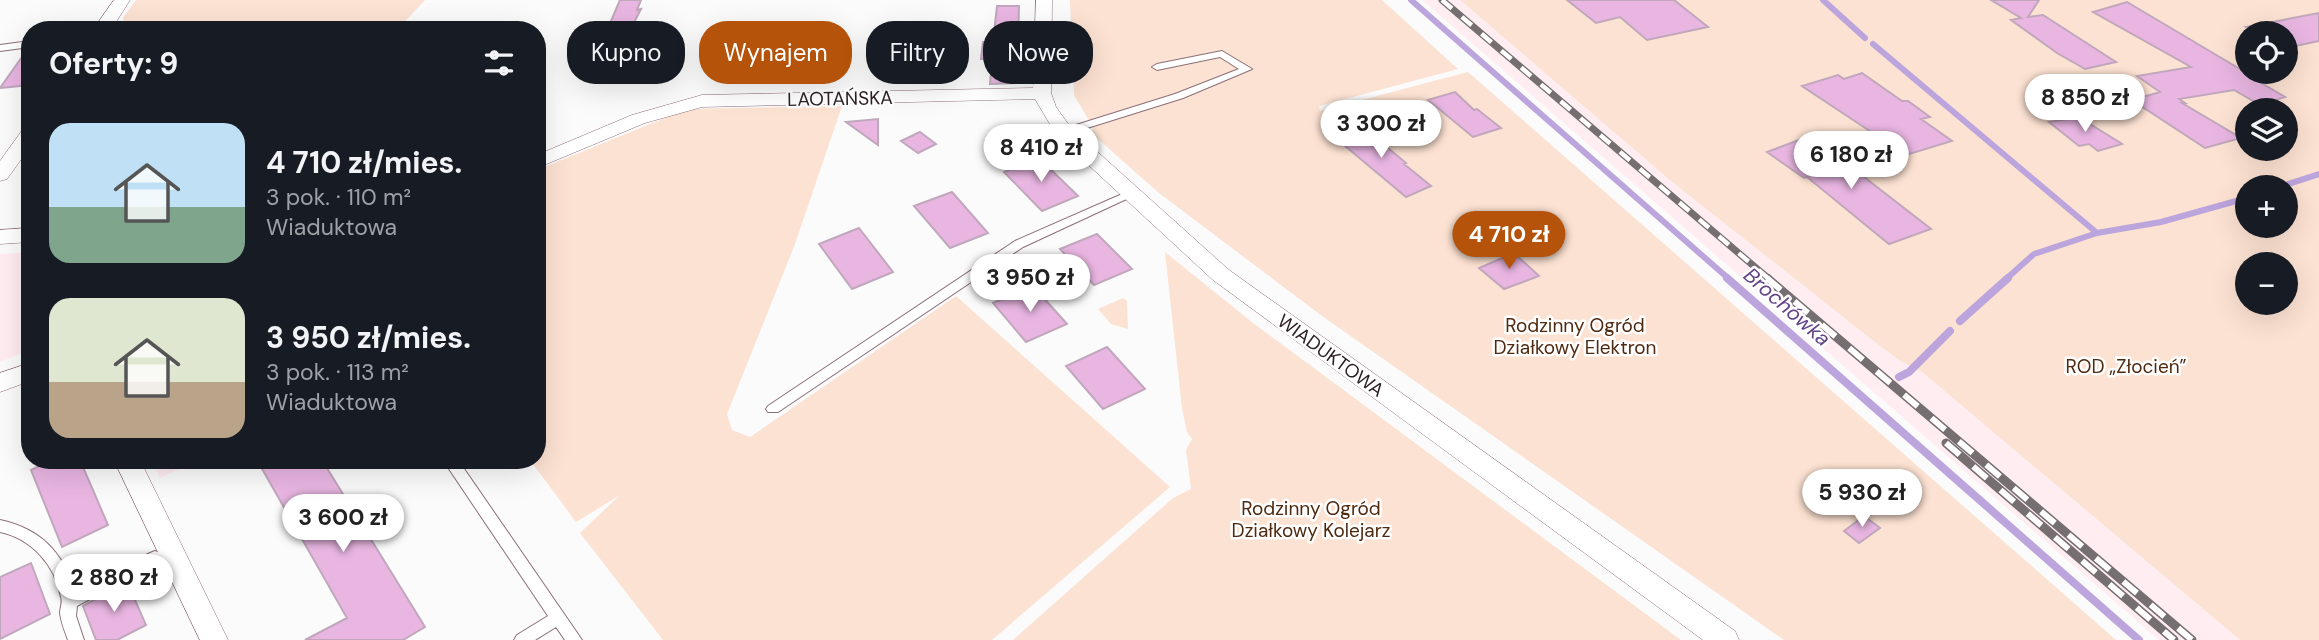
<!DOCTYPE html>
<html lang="pl">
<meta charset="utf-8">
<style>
body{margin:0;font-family:"DM Sans",sans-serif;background:#20242c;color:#f1f3f6;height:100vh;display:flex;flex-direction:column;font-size:26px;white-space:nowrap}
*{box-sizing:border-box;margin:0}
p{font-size:23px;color:#9ea1a6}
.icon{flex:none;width:38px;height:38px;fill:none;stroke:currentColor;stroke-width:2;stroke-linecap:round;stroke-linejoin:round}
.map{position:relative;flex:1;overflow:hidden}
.sheet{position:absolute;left:21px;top:21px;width:525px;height:448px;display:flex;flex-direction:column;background:#171b24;border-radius:28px;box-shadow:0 7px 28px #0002}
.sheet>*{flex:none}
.hud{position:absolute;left:567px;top:21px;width:665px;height:63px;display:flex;gap:14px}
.tools{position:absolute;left:2235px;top:21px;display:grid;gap:14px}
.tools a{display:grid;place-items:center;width:63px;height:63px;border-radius:50%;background:#171b24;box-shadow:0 7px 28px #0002;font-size:35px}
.price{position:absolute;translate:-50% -60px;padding:0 16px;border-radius:24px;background:#fff;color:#222;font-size:23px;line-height:46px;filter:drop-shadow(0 2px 4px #0008)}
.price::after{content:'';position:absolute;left:50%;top:42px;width:21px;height:16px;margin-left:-10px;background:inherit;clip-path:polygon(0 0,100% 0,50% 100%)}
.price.active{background:#b45309;color:#fff}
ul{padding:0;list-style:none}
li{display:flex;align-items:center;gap:21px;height:175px;padding:0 28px}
li span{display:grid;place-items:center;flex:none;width:196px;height:140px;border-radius:21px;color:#555}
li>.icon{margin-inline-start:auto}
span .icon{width:84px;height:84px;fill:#fffc;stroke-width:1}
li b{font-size:30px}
h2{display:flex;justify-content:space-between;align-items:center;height:84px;padding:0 28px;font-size:30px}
.chip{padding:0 24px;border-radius:28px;background:#171b24;box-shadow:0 7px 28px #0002;font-size:24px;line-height:63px}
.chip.active{background:#b45309;color:#fff}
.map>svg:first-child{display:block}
.built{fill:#ffedf2}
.green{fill:#fce2d2;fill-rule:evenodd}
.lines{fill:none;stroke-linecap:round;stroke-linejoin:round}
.stream-far1{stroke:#bca4dc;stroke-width:6}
.stream{stroke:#bca4dc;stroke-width:8}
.building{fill:#e9b6e2;stroke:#c0a7bc;stroke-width:2}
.service-casing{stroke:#8d6e78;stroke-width:2}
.minor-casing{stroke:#8d6e78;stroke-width:1}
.service{fill:#fff;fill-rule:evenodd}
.minor{fill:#fff;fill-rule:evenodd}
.rail-far1-casing{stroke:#766f71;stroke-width:7}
.rail-casing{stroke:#766f71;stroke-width:9}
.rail-far1{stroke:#fff;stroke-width:4.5;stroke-dasharray:13;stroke-linecap:butt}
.rail{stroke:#fff;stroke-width:6;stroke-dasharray:18;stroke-linecap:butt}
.labels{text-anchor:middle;stroke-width:5;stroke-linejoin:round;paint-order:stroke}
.street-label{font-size:19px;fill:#2d2125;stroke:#fff}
.park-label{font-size:19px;fill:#4f2910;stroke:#fff}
.water-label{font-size:21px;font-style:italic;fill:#634388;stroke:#fff}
</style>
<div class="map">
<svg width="2319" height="640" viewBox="0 0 2319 640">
<rect width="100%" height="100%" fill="#fbfbfb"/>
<path class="built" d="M1422,0H1460L1671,181L1871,339L1900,361L1922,372L2240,640H2159Z
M30,252V350L0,362V254Z
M151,460H198L160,478Z"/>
<path class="green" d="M136,0H425L397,30H124L126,26L123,18Z
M1070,0H1382L1458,69L1319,106L1320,111L1468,72L2116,640H1784L1322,316L1159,193L1090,132L1094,129L1074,95Z
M1460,0H2319V640H2240L1922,372L1900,361L1871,339L1671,181ZM2247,33H2286V72H2247ZM2247,110H2286V149H2247ZM2247,187H2286V226H2247ZM2247,264H2286V303H2247Z
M842,106L795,244L727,414L732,430L750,437L956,296L1170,487L992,640H663L580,533L620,495L576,522L530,460H537V170L687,109Z
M1165,252L1253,323L1681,640H1013L1173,498L1191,489L1186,450L1192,439L1187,432L1182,409Z
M1123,298L1127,301L1128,329L1111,324L1098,309Z"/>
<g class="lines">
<path class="stream-far1" d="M1411,0L1729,279
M1823,0L1865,38
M1873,44L2097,233
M2279,187L2319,174
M2006,279L2034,254L2097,233L2161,222L2247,198"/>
<path class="stream" d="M1727,278L2139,640
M1960,321L2008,278
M1899,377L1909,372L1950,331"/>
</g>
<path class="building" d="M620,0H641L637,10L641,9L628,34L605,35Z
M1567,0H1674L1708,27L1647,40L1620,17L1596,23Z
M1991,0H2039L2028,17L2043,15L2116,62L2085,69L2057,53L2011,20L2021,18Z
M2127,2L2255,78H2253L2285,97L2260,105L2234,90L2179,99L2185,103H2182L2241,138L2205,148L2132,100L2160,92L2137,76L2191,67L2093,12Z
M997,6H1019L1017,83L990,84L992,59H981L983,42H993Z
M2319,13V41L2286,48V33H2256L2246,27Z
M946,40L945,62L917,64L915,43Z
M27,50H30V85L0,88Z
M788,59H816L808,80L787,81L788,77H782Z
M1862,73L1902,101H1908L1930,117L1921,119L1952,141L1906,155L1802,86L1838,75L1844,79Z
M1455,92L1474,110L1477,109L1501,128L1473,137L1428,100Z
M2079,117L2122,144L2098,151L2089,144L2079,146L2049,122Z
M878,119V145L846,122Z
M1358,123L1406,163L1404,164L1431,186L1406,197L1332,135Z
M920,132L936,144L918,153L901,141Z
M1804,138L1834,158L1837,156L1931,229L1889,244L1807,177L1804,178L1767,152Z
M1039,158L1078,196L1042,211L1004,172Z
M952,192L988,233L950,248L914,206Z
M859,228L893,272L852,289L819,244Z
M1097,234L1132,269L1094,285L1060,249Z
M1514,253L1539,276L1504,289L1479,268Z
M1033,286L1067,324L1026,342L993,303Z
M1107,347L1145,389L1103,409L1066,366Z
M51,460H80L108,525L62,547L31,470Z
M257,460H322L425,627L403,640H305L347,618Z
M1864,516L1880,528L1859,543L1844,531Z
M31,563L50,614L0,639V577Z
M127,582L146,625L117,640H96L83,606Z"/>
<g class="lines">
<defs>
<path id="service" d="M30,41V47L0,51V45Z
M1222,51L1252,69L1183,98L1068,134H1060L1059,132L1060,130L1175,94L1239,69L1220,57L1157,70L1152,67L1157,64Z
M1129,191L1135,194L1133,196L1023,247L778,412H768L766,409L768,406L1015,241Z
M443,460H458L582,640H565L556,627L535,640H514L517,635L548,616Z
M0,520C41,529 63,552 75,592L150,553L155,551L160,553L162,557L160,561L77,606L76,616L84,640H68C65,632 61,622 60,613C60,607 63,603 61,597C55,565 32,539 0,532Z"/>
<path id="minor" d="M114,0H130L111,30H93Z
M1036,0H1052L1051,93L1056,107L1071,128L1229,270L1735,631L1739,640H1703L1213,280L1057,136L1035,99L702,107L645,123L537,168V155L632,115L702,95L1033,88Z
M30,127V147L7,179L0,181V161L23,129Z
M30,228V242L0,244V230Z
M30,363V381L0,392V373Z
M114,460H140L228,640H200Z"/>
</defs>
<use href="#service" class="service-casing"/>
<use href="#minor" class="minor-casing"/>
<use href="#service" class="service"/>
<use href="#minor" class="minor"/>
<defs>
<path id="rail-far1" d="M1442,0L1769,279"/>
<path id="rail" d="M1767,278L2192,640
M1946,443L2174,640"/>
</defs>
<use href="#rail-far1" class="rail-far1-casing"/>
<use href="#rail" class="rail-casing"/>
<use href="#rail-far1" class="rail-far1"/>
<use href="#rail" class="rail"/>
</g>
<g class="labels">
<g class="street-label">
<text transform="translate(840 98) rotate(-1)" y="7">LAOTAŃSKA</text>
<text transform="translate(1331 355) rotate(36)" y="7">WIADUKTOWA</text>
</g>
<g class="park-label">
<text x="1575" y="332">Rodzinny Ogród<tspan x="1575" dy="22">Działkowy Elektron</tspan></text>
<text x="2126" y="373">ROD „Złocień”</text>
<text x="1311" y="515">Rodzinny Ogród<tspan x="1311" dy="22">Działkowy Kolejarz</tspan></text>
</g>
<g class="water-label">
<text transform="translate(1787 307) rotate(41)" y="7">Brochówka</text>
</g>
</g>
</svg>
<div class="tools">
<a><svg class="icon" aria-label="locate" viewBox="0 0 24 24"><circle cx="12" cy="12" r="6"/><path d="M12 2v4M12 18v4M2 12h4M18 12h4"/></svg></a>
<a><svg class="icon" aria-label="layers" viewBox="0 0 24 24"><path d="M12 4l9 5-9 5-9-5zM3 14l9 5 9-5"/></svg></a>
<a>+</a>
<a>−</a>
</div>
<b class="price" style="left:2085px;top:134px">8 850 zł</b>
<b class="price" style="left:1381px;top:160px">3 300 zł</b>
<b class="price" style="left:1041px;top:184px">8 410 zł</b>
<b class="price" style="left:1851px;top:191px">6 180 zł</b>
<b class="price active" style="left:1509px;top:271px">4 710 zł</b>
<b class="price" style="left:1030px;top:314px">3 950 zł</b>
<b class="price" style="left:1862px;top:529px">5 930 zł</b>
<b class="price" style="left:343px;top:554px">3 600 zł</b>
<b class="price" style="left:114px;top:614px">2 880 zł</b>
<div class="hud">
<a class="chip">Kupno</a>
<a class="chip active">Wynajem</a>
<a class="chip">Filtry</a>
<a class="chip">Nowe</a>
</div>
<section class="sheet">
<h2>Oferty: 9<svg class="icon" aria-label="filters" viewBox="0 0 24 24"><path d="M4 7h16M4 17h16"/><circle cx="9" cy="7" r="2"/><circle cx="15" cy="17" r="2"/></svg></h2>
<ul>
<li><span style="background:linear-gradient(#bfe0f5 60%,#7fa58c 0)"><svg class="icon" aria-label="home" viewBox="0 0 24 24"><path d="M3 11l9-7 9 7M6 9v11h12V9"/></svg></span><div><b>4 710 zł/mies.</b><p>3 pok. · 110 m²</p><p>Wiaduktowa</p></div></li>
<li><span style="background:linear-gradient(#dfe7d0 60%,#b9a48a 0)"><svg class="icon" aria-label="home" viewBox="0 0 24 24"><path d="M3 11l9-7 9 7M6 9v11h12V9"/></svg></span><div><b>3 950 zł/mies.</b><p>3 pok. · 113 m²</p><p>Wiaduktowa</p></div></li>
</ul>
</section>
</div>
